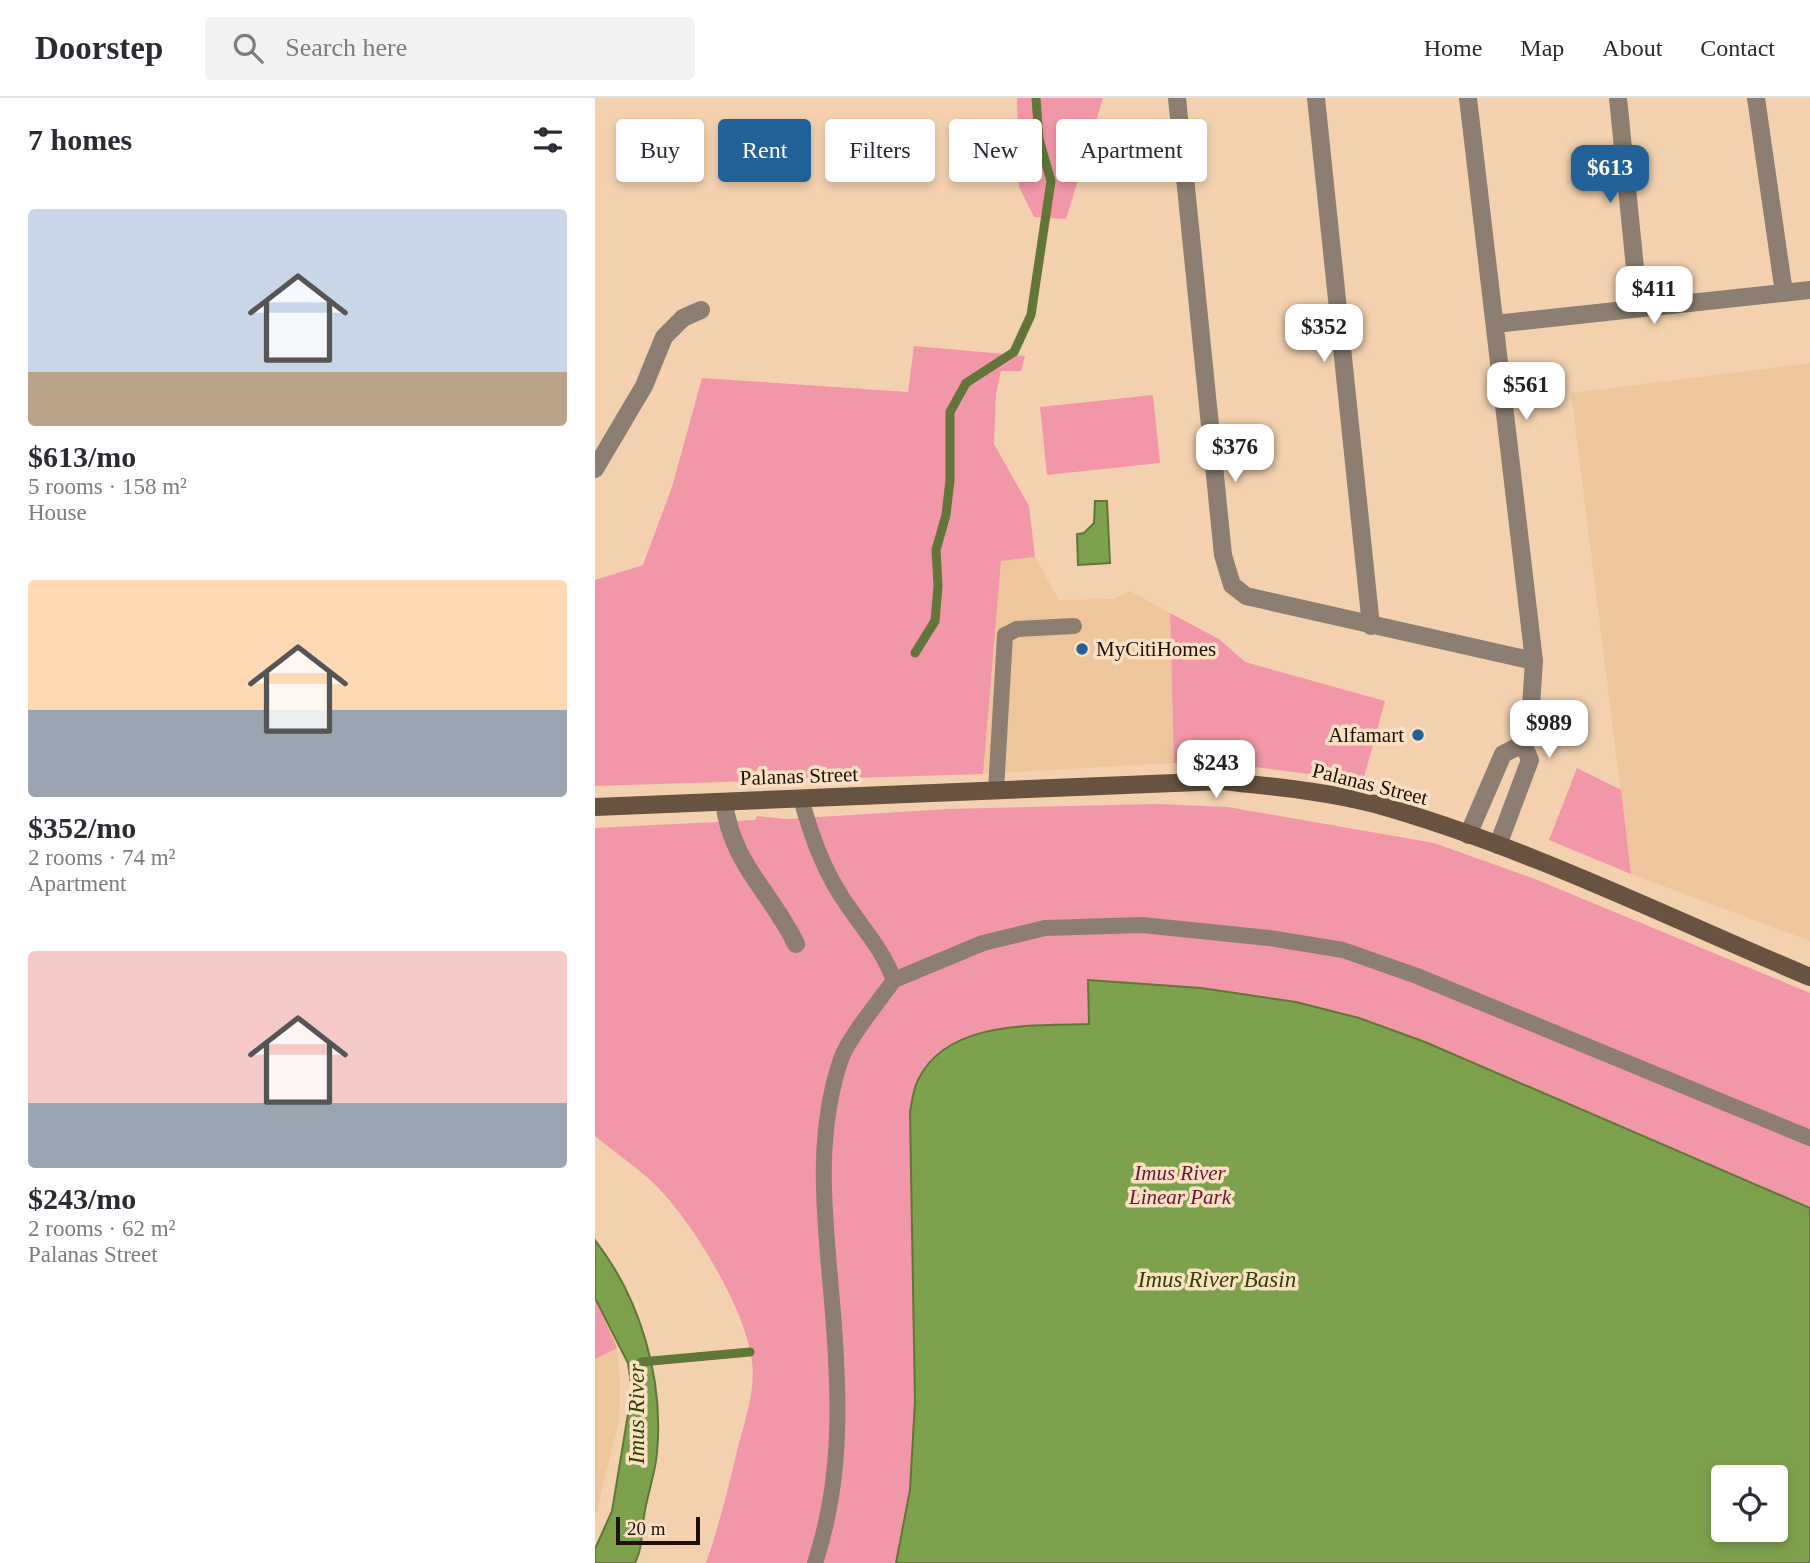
<!DOCTYPE html>
<meta charset="utf-8">
<style>
body{margin:0;font-family:Georgia,serif;background:#f2f2f3;color:#2b2b33;height:100vh;display:flex;flex-direction:column;font-size:26px;white-space:nowrap}
*{box-sizing:border-box;margin:0}
p{font-size:23px;color:#7c7c81}
.icon{flex:none;width:38px;height:38px;fill:none;stroke:currentColor;stroke-width:2;stroke-linecap:round;stroke-linejoin:round}
.map{position:relative;flex:1;overflow:hidden}
.panel{display:flex;flex-direction:column;background:#fff;width:595px}
.panel>*{flex:none}
.guide{position:absolute;left:21px;top:21px;width:665px;height:63px;display:flex;gap:14px}
.buttons{position:absolute;left:1116px;top:1367px;display:grid;gap:14px}
.buttons a{display:grid;place-items:center;width:77px;height:77px;border-radius:7px;background:#fff;box-shadow:0 4px 10px #0003;font-size:35px}
.scale{position:absolute;left:21px;bottom:18px;width:84px;box-sizing:border-box;padding-left:7px;border:4px solid #1d1105;border-top:0;font-size:19px;line-height:24px;white-space:nowrap;color:#1d1105;-webkit-text-stroke:5px #fbe0c3;paint-order:stroke}
.price{position:absolute;translate:-50% -60px;padding:0 16px;border-radius:14px;background:#fff;color:#222;font-size:23px;line-height:46px;filter:drop-shadow(0 2px 4px #0008)}
.price::after{content:'';position:absolute;left:50%;top:42px;width:21px;height:16px;margin-left:-10px;background:inherit;clip-path:polygon(0 0,100% 0,50% 100%)}
.price.current{background:#216197;color:#fff}
ul{padding:0;list-style:none}
li{display:grid;align-content:center;gap:14px;height:371px;padding:0 28px}
li span{display:grid;place-items:center;height:217px;border-radius:7px;color:#555}
li>.icon{margin-inline-start:auto}
span .icon{width:126px;height:126px;fill:#fffc;stroke-width:1}
li b{font-size:30px}
h2{display:flex;justify-content:space-between;align-items:center;height:84px;padding:0 28px;font-size:30px}
.chip{padding:0 24px;border-radius:7px;background:#fff;box-shadow:0 4px 10px #0003;font-size:24px;line-height:63px}
.chip.current{background:#216197;color:#fff}
header{display:flex;align-items:center;gap:42px;box-sizing:border-box;height:98px;padding:0 35px;background:#fff;border-bottom:2px solid #e1e1e2}
header strong{font-size:33px}
nav{display:flex;gap:38px;margin-inline-start:auto;font-size:24px}
.search{width:490px;height:63px;background:#f2f2f3;display:flex;align-items:center;gap:18px;box-sizing:border-box;padding:0 24px;border-radius:7px;color:#7c7c81;font-size:26px}
main{display:flex;flex:1;min-height:0}
.map>svg:first-child{display:block}
.built{fill:#eec69d}
.green{fill:#f297a7;fill-rule:evenodd}
.water{fill:#7ea14e;stroke:#617638;stroke-width:2;fill-rule:evenodd}
.lines{fill:none;stroke-linecap:round;stroke-linejoin:round}
.stream{stroke:#617638;stroke-width:9}
.lane{stroke:#8c7e70;stroke-width:16}
.street{stroke:#8c7e70;stroke-width:18}
.secondary{stroke:#67533f;stroke-width:18}
.poi-dot{fill:#216197;stroke:#fbe0c3;stroke-width:2.5}
.labels{text-anchor:middle;stroke-width:7;stroke-linejoin:round;paint-order:stroke}
.poi-label{font-size:21px;fill:#1d1105;stroke:#fbe0c3;text-anchor:start}
.street-label{font-size:21px;fill:#1d1105;stroke:#fbe0c3}
.park-label{font-size:21px;font-style:italic;fill:#6b152f;stroke:#fbe0c3}
.water-label{font-size:23px;font-style:italic;fill:#2e4405;stroke:#fbe0c3}
</style>
<header>
<strong>Doorstep</strong>
<div class="search"><svg class="icon" aria-label="search" viewBox="0 0 24 24"><circle cx="10" cy="10" r="6"/><path d="M15 15l6 6"/></svg>Search here</div>
<nav><a>Home</a><a>Map</a><a>About</a><a>Contact</a></nav>
</header>
<main>
<section class="panel">
<h2>7 homes<svg class="icon" aria-label="filters" viewBox="0 0 24 24"><path d="M4 7h16M4 17h16"/><circle cx="9" cy="7" r="2"/><circle cx="15" cy="17" r="2"/></svg></h2>
<ul>
<li><span style="background:linear-gradient(#c9d6e8 75%,#b9a48a 0)"><svg class="icon" aria-label="home" viewBox="0 0 24 24"><path d="M3 11l9-7 9 7M6 9v11h12V9"/></svg></span><div><b>$613/mo</b><p>5 rooms · 158 m²</p><p>House</p></div></li>
<li><span style="background:linear-gradient(#ffd9b3 60%,#9aa5b1 0)"><svg class="icon" aria-label="home" viewBox="0 0 24 24"><path d="M3 11l9-7 9 7M6 9v11h12V9"/></svg></span><div><b>$352/mo</b><p>2 rooms · 74 m²</p><p>Apartment</p></div></li>
<li><span style="background:linear-gradient(#f6c9c9 70%,#9aa5b1 0)"><svg class="icon" aria-label="home" viewBox="0 0 24 24"><path d="M3 11l9-7 9 7M6 9v11h12V9"/></svg></span><div><b>$243/mo</b><p>2 rooms · 62 m²</p><p>Palanas Street</p></div></li>
</ul>
</section>
<div class="map">
<svg width="1215" height="1465" viewBox="0 0 1215 1465">
<rect width="100%" height="100%" fill="#f3d1ae"/>
<path class="built" d="M1215,265V843L1036,776L976,295Z
M440,459L464,502L517,501L535,493L575,515L579,665L388,676L406,463Z
M0,1200L21,1242L25,1283L24,1324L0,1420Z"/>
<path class="green" d="M422,0H508L471,121L439,119L424,89Z
M319,248L430,258L426,273H406L401,296L399,346L434,408L440,459L406,463L388,676L0,688V482L48,467L77,389L107,280L313,294Z
M558,297L565,365L452,377L445,309Z
M575,515L624,541L650,564L790,603L768,683L636,666L579,665Z
M982,670L1026,692L1036,776L954,742Z
M562,706L633,709L839,745L940,781L1215,895V1465H111C124,1428 133,1391 142,1353C149,1325 161,1293 157,1264C152,1212 93,1115 54,1081C37,1066 18,1053 0,1038V730L160,722L162,718L191,721L353,711ZM1129,1379H1181V1432H1129Z
M0,1200L22,1250L0,1261Z"/>
<path class="water" d="M500,403H512L515,465L483,467L482,436L489,435L499,425Z
M493,882L606,890L701,904L764,920L830,944L1215,1110V1465H301L315,1392L320,1304L315,1014C317,1004 318,992 323,982C352,922 437,928 494,926ZM1129,1379H1181V1432H1129Z
M0,1142C45,1200 69,1280 62,1355C60,1377 52,1397 49,1418C46,1436 48,1449 40,1465H0V1451L17,1413L37,1292L33,1265L0,1200Z"/>
<g class="lines">
<path class="stream" d="M320,555L340,523L343,488L341,452L351,417L355,382V314L371,285L419,254L436,217L456,83L444,41L441,0
M46,1264L155,1254"/>
<path class="lane" d="M401,692L410,537L422,531L479,528
M206,701C215,732 225,763 242,791C261,824 285,845 299,882C285,902 253,940 246,961C216,1049 233,1139 239,1229C245,1311 246,1386 220,1465
M299,882L388,845L450,830L547,827L674,840L748,852L822,878L1215,1040"/>
<path class="street" d="M582,0L628,457L637,487L651,498L939,563
M721,0L776,528
M873,0L939,563L936,608L928,646L935,662L903,747
M1023,0L1044,210
M1161,0L1189,195
M900,226L1215,192
M0,371L49,288L69,239L88,220L106,212
M129,704C137,767 175,792 201,846
M873,737L908,656L928,646"/>
<path class="secondary" d="M0,709L628,683C679,689 730,693 780,706C930,748 1072,819 1215,879"/>
</g>
<g class="poi-dot">
<circle cx="487" cy="551" r="7"/>
<circle cx="823" cy="637" r="7"/>
</g>
<g class="labels">
<g class="poi-label">
<text x="501" y="558">MyCitiHomes</text>
<text x="809" y="644" text-anchor="end">Alfamart</text>
</g>
<g class="street-label">
<text transform="translate(204 678) rotate(-2)" y="7">Palanas Street</text>
<text transform="translate(775 686) rotate(14)" y="7">Palanas Street</text>
</g>
<g class="park-label">
<text x="585" y="1082">Imus River<tspan x="585" dy="24">Linear Park</tspan></text>
</g>
<g class="water-label">
<text x="622" y="1189">Imus River Basin</text>
<text transform="translate(41 1316) rotate(-90)" y="8">Imus River</text>
</g>
</g>
</svg>
<div class="buttons">
<a><svg class="icon" aria-label="locate" viewBox="0 0 24 24"><circle cx="12" cy="12" r="6"/><path d="M12 2v4M12 18v4M2 12h4M18 12h4"/></svg></a>
</div>
<div class="scale">20 m</div>
<b class="price current" style="left:1015px;top:107px">$613</b>
<b class="price" style="left:1059px;top:228px">$411</b>
<b class="price" style="left:729px;top:266px">$352</b>
<b class="price" style="left:931px;top:324px">$561</b>
<b class="price" style="left:640px;top:386px">$376</b>
<b class="price" style="left:954px;top:662px">$989</b>
<b class="price" style="left:621px;top:702px">$243</b>
<div class="guide">
<a class="chip">Buy</a>
<a class="chip current">Rent</a>
<a class="chip">Filters</a>
<a class="chip">New</a>
<a class="chip">Apartment</a>
</div>
</div>
</main>
